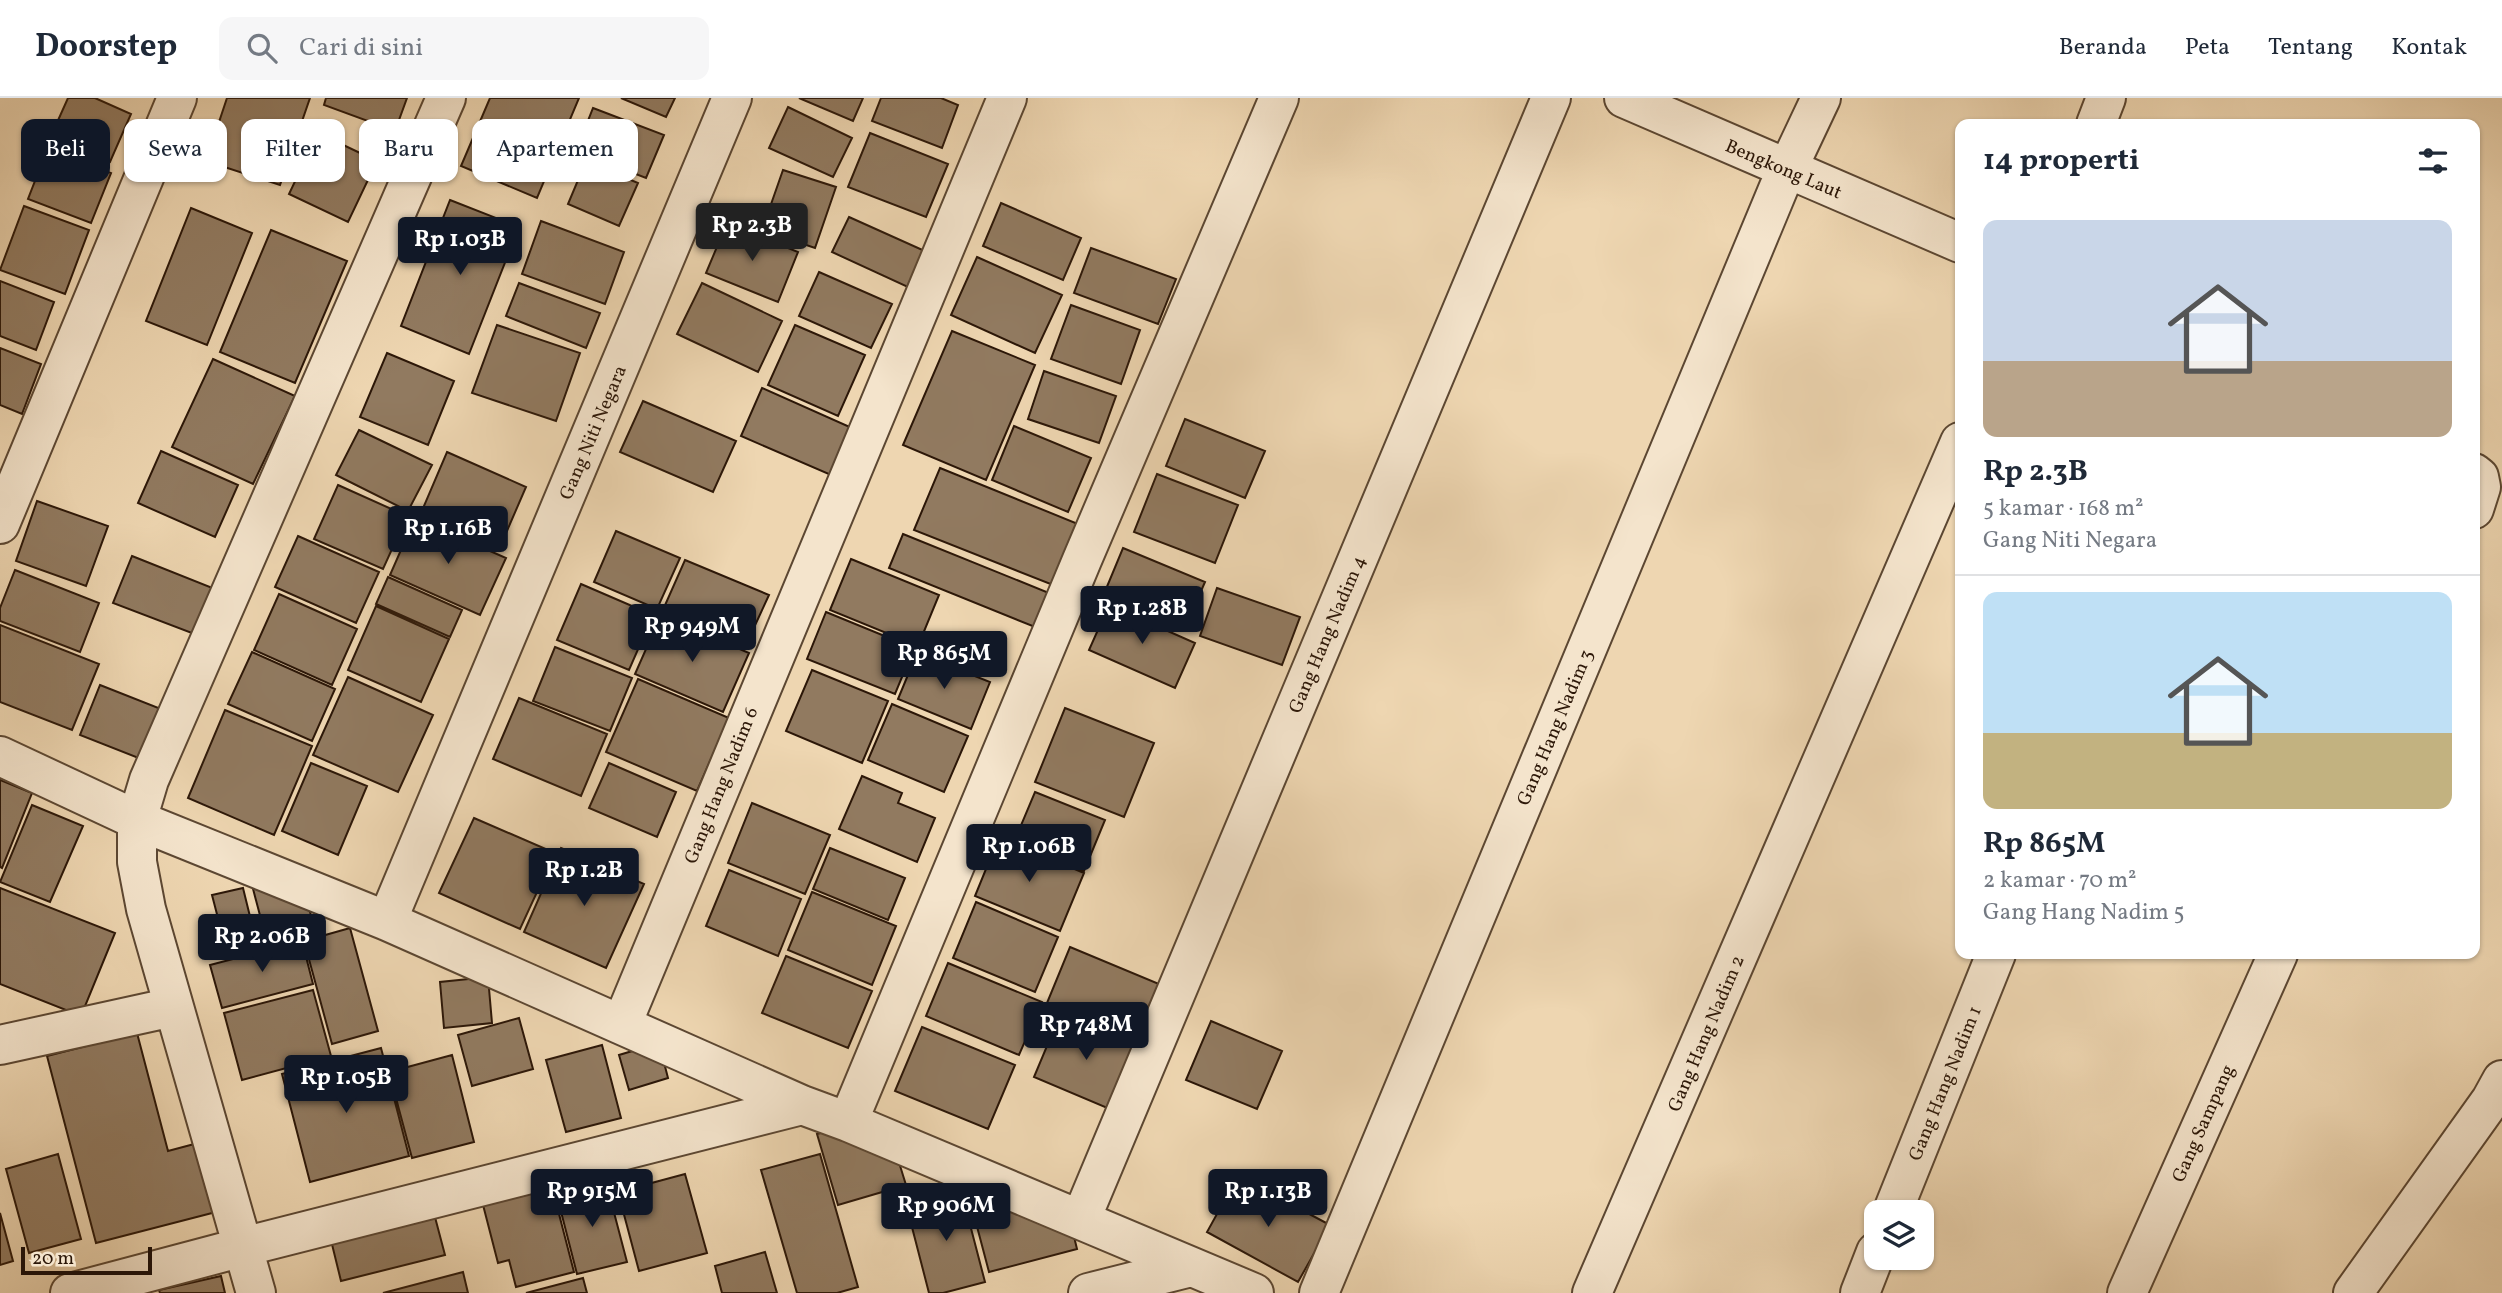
<!DOCTYPE html>
<html lang="id">
<meta charset="utf-8">
<style>
body{margin:0;font-family:Vollkorn,serif;background:#f6f6f7;color:#1f2937;height:100vh;display:flex;flex-direction:column;font-size:26px;white-space:nowrap}
*{box-sizing:border-box;margin:0}
p{font-size:23px;color:#747a83}
.icon{flex:none;width:38px;height:38px;fill:none;stroke:currentColor;stroke-width:2;stroke-linecap:round;stroke-linejoin:round}
.map{position:relative;flex:1;overflow:hidden}
.sheet{position:absolute;left:1955px;top:21px;width:525px;height:840px;display:flex;flex-direction:column;background:#fff;border-radius:14px;box-shadow:0 2px 5px #0004}
.sheet>*{flex:none}
.guide{position:absolute;left:21px;top:21px;width:665px;height:63px;display:flex;gap:14px}
.controls{position:absolute;left:1864px;top:1102px;display:grid;gap:14px}
.controls a{display:grid;place-items:center;width:70px;height:70px;border-radius:14px;background:#fff;box-shadow:0 2px 5px #0004;font-size:35px}
.scale{position:absolute;left:21px;bottom:18px;width:131px;box-sizing:border-box;padding-left:7px;border:4px solid #2c1708;border-top:0;font-size:19px;line-height:24px;white-space:nowrap;color:#2c1708;-webkit-text-stroke:5px #f4e4cc;paint-order:stroke}
.price{position:absolute;translate:-50% -60px;padding:0 16px;border-radius:7px;background:#111827;color:#fff;font-size:23px;line-height:46px;filter:drop-shadow(0 2px 4px #0008)}
.price::after{content:'';position:absolute;left:50%;top:42px;width:21px;height:16px;margin-left:-10px;background:inherit;clip-path:polygon(0 0,100% 0,50% 100%)}
.price.active{background:#222;color:#fff}
ul{padding:0;list-style:none}
li{display:grid;align-content:center;gap:14px;height:371px;padding:0 28px}
li+li{border-top:2px solid #e0e1e3}
li span{display:grid;place-items:center;height:217px;border-radius:14px;color:#555}
li>.icon{margin-inline-start:auto}
span .icon{width:126px;height:126px;fill:#fffc;stroke-width:1}
li b{font-size:30px}
h2{display:flex;justify-content:space-between;align-items:center;height:84px;padding:0 28px;font-size:30px}
.tag{padding:0 24px;border-radius:14px;background:#fff;box-shadow:0 2px 5px #0004;font-size:24px;line-height:63px}
.tag.active{background:#111827;color:#fff}
header{display:flex;align-items:center;gap:42px;box-sizing:border-box;height:98px;padding:0 35px;background:#fff;border-bottom:2px solid #e0e1e3}
header strong{font-size:33px}
nav{display:flex;gap:38px;margin-inline-start:auto;font-size:24px}
.search{width:490px;height:63px;background:#f6f6f7;display:flex;align-items:center;gap:18px;box-sizing:border-box;padding:0 24px;border-radius:14px;color:#747a83;font-size:26px}
.map>svg:first-child{display:block}
.building{fill:#917a60;stroke:#2c1708;stroke-width:2}
.lines{fill:none;stroke-linecap:round;stroke-linejoin:round}
.minor-casing{stroke:#5c4732;stroke-width:42}
.minor{stroke:#f4e4cc;stroke-width:38}
.labels{text-anchor:middle;stroke-width:5;stroke-linejoin:round;paint-order:stroke}
.street-label{font-size:19px;fill:#2c1708;stroke:#f4e4cc}
</style>
<header>
<strong>Doorstep</strong>
<div class="search"><svg class="icon" aria-label="search" viewBox="0 0 24 24"><circle cx="10" cy="10" r="6"/><path d="M15 15l6 6"/></svg>Cari di sini</div>
<nav><a>Beranda</a><a>Peta</a><a>Tentang</a><a>Kontak</a></nav>
</header>
<div class="map">
<svg width="2502" height="1195" viewBox="0 0 2502 1195">
<rect width="100%" height="100%" fill="#eed6b1"/>
<filter id="stains"><feTurbulence type="fractalNoise" baseFrequency=".00286" numOctaves="4"/><feColorMatrix values="0 0 0 0 .2 0 0 0 0 .09 0 0 0 0 .02 0 0 0 .5 -.17"/></filter>
<radialGradient id="worn" r=".72"><stop offset=".6" stop-color="#630" stop-opacity="0"/><stop offset="1" stop-color="#630" stop-opacity=".3"/></radialGradient>
<path class="building" d="M68,0H95L131,16L110,64L51,38Z
M227,0H310L280,87L206,63Z
M326,0H407L395,33L324,7Z
M490,0H579L537,100L461,68Z
M621,0H675L666,19Z
M799,0H863L853,23Z
M881,0H941L958,7L942,50L872,23Z
M788,9L852,40L833,79L769,50Z
M593,10L664,37L646,80L576,53Z
M318,35L377,63L348,124L289,96Z
M870,35L948,66L926,119L848,89Z
M47,52L111,75L91,125L28,101Z
M586,63L638,85L619,128L568,106Z
M783,72L836,89L815,150L762,132Z
M450,102L519,129L469,256L401,228Z
M1001,105L1081,140L1063,182L983,148Z
M24,108L89,132L65,196L0,172Z
M191,110L252,135L207,247L146,223Z
M849,119L927,154L910,190L832,154Z
M541,123L624,154L605,206L522,176Z
M727,125L798,154L778,204L706,175Z
M271,132L347,163L295,285L220,254Z
M1091,150L1176,181L1158,226L1074,195Z
M977,159L1062,197L1035,255L951,217Z
M819,174L892,206L871,250L799,218Z
M0,183L54,204L36,252L0,238Z
M519,185L600,215L586,250L506,218Z
M702,185L782,223L758,274L677,236Z
M1071,207L1140,232L1121,286L1051,261Z
M497,227L580,255L556,323L472,295Z
M795,227L865,257L838,318L768,287Z
M952,233L1035,267L986,382L903,347Z
M0,250L41,266L22,316L0,307Z
M387,255L454,283L428,347L360,319Z
M213,261L295,298L253,386L172,349Z
M1044,273L1116,298L1099,345L1028,321Z
M762,290L852,330L831,377L741,338Z
M643,303L736,343L713,394L620,354Z
M1185,321L1265,353L1245,400L1166,368Z
M1014,328L1091,360L1068,414L992,382Z
M359,332L432,367L408,413L336,377Z
M161,353L238,387L215,439L138,405Z
M447,354L526,389L500,449L421,415Z
M940,370L1078,426L1053,487L914,432Z
M1157,376L1238,407L1215,465L1134,434Z
M338,387L407,418L383,471L314,441Z
M37,403L108,428L86,488L16,463Z
M415,420L506,460L480,517L390,477Z
M616,433L680,460L657,511L594,484Z
M903,436L1049,495L1035,529L889,470Z
M298,438L379,474L356,525L275,489Z
M1123,450L1205,484L1187,525L1106,491Z
M132,458L215,491L197,537L113,505Z
M851,461L939,497L918,548L830,512Z
M685,462L769,497L745,549L662,514Z
M15,472L99,505L80,554L0,523V510Z
M388,479L462,512L450,539L376,506Z
M581,486L653,517L629,572L557,542Z
M1217,490L1300,519L1282,567L1200,538Z
M279,496L357,531L332,587L254,552Z
M1109,507L1195,545L1175,590L1089,552Z
M376,508L449,541L421,604L348,572Z
M826,514L914,550L895,596L807,561Z
M661,517L749,555L723,614L635,576Z
M0,527L99,566L72,632L0,604Z
M555,549L632,580L610,633L533,603Z
M252,554L335,591L312,643L228,606Z
M917,555L990,584L971,631L898,601Z
M812,572L888,603L862,665L786,633Z
M348,579L433,617L398,694L313,657Z
M638,581L729,620L697,693L606,654Z
M100,587L161,611L141,661L80,637Z
M519,600L607,636L581,698L493,661Z
M892,606L968,638L944,694L868,662Z
M1065,610L1154,645L1124,719L1035,684Z
M225,612L312,648L274,737L188,700Z
M311,665L367,688L338,757L282,733Z
M609,665L676,694L657,739L589,710Z
M862,678L902,695L898,705L935,720L917,764L839,731Z
M0,682L32,695L2,770L0,769Z
M1035,694L1105,722L1084,773L1014,744Z
M752,705L830,737L805,796L728,765Z
M32,707L83,728L50,804L0,784Z
M474,720L555,755L520,831L439,795Z
M999,739L1084,775L1060,833L975,798Z
M561,750L644,786L606,870L524,834Z
M830,750L905,780L888,822L813,791Z
M729,772L801,801L778,858L706,828Z
M252,787L304,792L315,832L267,844Z
M0,790L115,835L81,918L0,886Z
M243,790L256,843L226,851L212,797Z
M812,794L896,828L872,887L788,852Z
M976,804L1058,839L1035,894L953,860Z
M350,830L378,933L332,946L304,843Z
M302,843L313,886L222,910L210,867Z
M1070,849L1159,886L1136,941L1047,905Z
M786,858L872,893L848,950L762,915Z
M948,865L1042,904L1019,957L926,918Z
M488,879L492,925L444,930L440,884Z
M313,892L331,958L242,982L224,915Z
M1060,917L1138,949L1112,1012L1034,979Z
M519,920L533,971L472,988L458,937Z
M1211,923L1282,953L1257,1011L1186,982Z
M922,929L1015,967L988,1031L895,993Z
M137,935L168,1053L198,1045L216,1114L96,1145L47,958Z
M659,945L668,980L629,992L619,957Z
M602,947L621,1020L566,1034L546,962Z
M381,950L409,1058L310,1084L282,976Z
M452,957L474,1044L412,1060L389,974Z
M848,1027L893,1045L906,1087L838,1107L817,1036Z
M58,1056L81,1141L29,1155L6,1071Z
M820,1056L858,1189L837,1195H797L761,1072Z
M685,1076L707,1155L639,1173L618,1094Z
M1238,1078L1330,1127L1298,1184L1207,1134Z
M965,1083L1069,1118L1077,1151L989,1174Z
M606,1084L627,1164L577,1176L557,1098Z
M551,1085L574,1174L516,1189L509,1162L498,1165L482,1103Z
M961,1092L985,1184L943,1195H929L906,1106Z
M431,1104L445,1157L341,1183L328,1130Z
M0,1115L13,1163L0,1167Z
M765,1154L777,1195H722L715,1168Z
M463,1174L468,1195H383Z
M221,1178L225,1195H160L159,1192Z
M583,1180L587,1195H526Z"/>
<g class="lines">
<defs>
<path id="minor" d="M1624,0L1960,145
M2096,26L2106,0
M2474,375L2479,379L2481,389L2474,411
M0,426L177,0
M0,658L137,722L387,823L802,1007L848,1024L1254,1195
M387,823L732,0
M622,926L1007,0
M0,947L173,909
M848,1024L1082,462L1279,0
M1892,1115L1996,856
M1081,1121L1551,0
M70,1195L243,1149L802,1007
M256,1195L146,811L137,764V722L149,682L446,0
M1088,1195L1191,1169
M1319,1195L1779,89L1821,0
M1592,1195L1960,344
M1860,1195L1876,1154
M2127,1195L2278,856
M2353,1195L2491,1002L2502,982"/>
</defs>
<use href="#minor" class="minor-casing"/>
<use href="#minor" class="minor"/>
</g>
<g class="labels">
<g class="street-label">
<text transform="translate(1784 70) rotate(23)" y="7">Bengkong Laut</text>
<text transform="translate(592 334) rotate(-67)" y="7">Gang Niti Negara</text>
<text transform="translate(1326 536) rotate(-67)" y="7">Gang Hang Nadim 4</text>
<text transform="translate(1554 629) rotate(-67)" y="7">Gang Hang Nadim 3</text>
<text transform="translate(720 687) rotate(-68)" y="7">Gang Hang Nadim 6</text>
<text transform="translate(1705 935) rotate(-67)" y="7">Gang Hang Nadim 2</text>
<text transform="translate(1944 985) rotate(-68)" y="7">Gang Hang Nadim 1</text>
<text transform="translate(2202 1025) rotate(-66)" y="7">Gang Sampang</text>
</g>
</g>
<rect width="100%" height="100%" filter="url(#stains)"/>
<rect width="100%" height="100%" fill="url(#worn)"/>
</svg>
<div class="controls">
<a><svg class="icon" aria-label="layers" viewBox="0 0 24 24"><path d="M12 4l9 5-9 5-9-5zM3 14l9 5 9-5"/></svg></a>
</div>
<div class="scale">20 m</div>
<b class="price active" style="left:752px;top:165px">Rp 2.3B</b>
<b class="price" style="left:460px;top:179px">Rp 1.03B</b>
<b class="price" style="left:448px;top:468px">Rp 1.16B</b>
<b class="price" style="left:1142px;top:548px">Rp 1.28B</b>
<b class="price" style="left:692px;top:566px">Rp 949M</b>
<b class="price" style="left:944px;top:593px">Rp 865M</b>
<b class="price" style="left:1029px;top:786px">Rp 1.06B</b>
<b class="price" style="left:584px;top:810px">Rp 1.2B</b>
<b class="price" style="left:262px;top:876px">Rp 2.06B</b>
<b class="price" style="left:1086px;top:964px">Rp 748M</b>
<b class="price" style="left:346px;top:1017px">Rp 1.05B</b>
<b class="price" style="left:592px;top:1131px">Rp 915M</b>
<b class="price" style="left:1268px;top:1131px">Rp 1.13B</b>
<b class="price" style="left:946px;top:1145px">Rp 906M</b>
<div class="guide">
<a class="tag active">Beli</a>
<a class="tag">Sewa</a>
<a class="tag">Filter</a>
<a class="tag">Baru</a>
<a class="tag">Apartemen</a>
</div>
<section class="sheet">
<h2>14 properti<svg class="icon" aria-label="filters" viewBox="0 0 24 24"><path d="M4 7h16M4 17h16"/><circle cx="9" cy="7" r="2"/><circle cx="15" cy="17" r="2"/></svg></h2>
<ul>
<li><span style="background:linear-gradient(#c9d6e8 65%,#b9a48a 0)"><svg class="icon" aria-label="home" viewBox="0 0 24 24"><path d="M3 11l9-7 9 7M6 9v11h12V9"/></svg></span><div><b>Rp 2.3B</b><p>5 kamar · 168 m²</p><p>Gang Niti Negara</p></div></li>
<li><span style="background:linear-gradient(#bfe0f5 65%,#c2b280 0)"><svg class="icon" aria-label="home" viewBox="0 0 24 24"><path d="M3 11l9-7 9 7M6 9v11h12V9"/></svg></span><div><b>Rp 865M</b><p>2 kamar · 70 m²</p><p>Gang Hang Nadim 5</p></div></li>
</ul>
</section>
</div>
